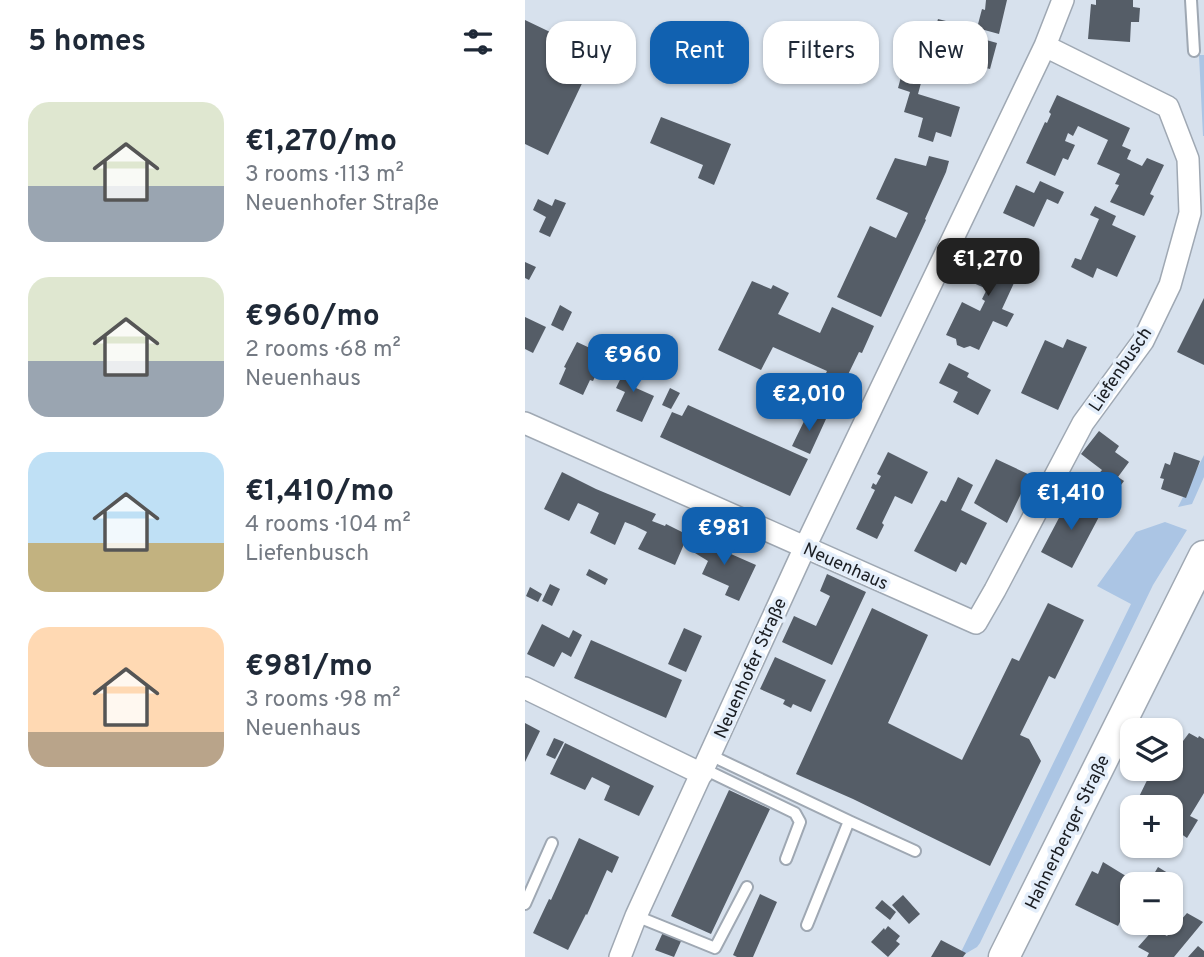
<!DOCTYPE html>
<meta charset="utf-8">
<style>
body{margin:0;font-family:Overpass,sans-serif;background:#f2f2f3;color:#1f2937;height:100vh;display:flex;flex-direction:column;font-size:26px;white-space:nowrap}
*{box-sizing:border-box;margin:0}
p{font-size:23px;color:#747a83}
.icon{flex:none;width:38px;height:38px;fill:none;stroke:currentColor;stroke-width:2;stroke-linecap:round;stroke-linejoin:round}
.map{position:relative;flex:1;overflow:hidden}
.drawer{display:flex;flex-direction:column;background:#fff;width:525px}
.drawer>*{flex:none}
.top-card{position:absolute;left:21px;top:21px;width:553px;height:63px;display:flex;gap:14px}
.controls{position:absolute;left:595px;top:718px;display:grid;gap:14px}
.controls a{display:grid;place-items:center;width:63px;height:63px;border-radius:14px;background:#fff;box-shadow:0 2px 5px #0004;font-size:35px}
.price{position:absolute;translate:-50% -60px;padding:0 16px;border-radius:14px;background:#1161b0;color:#fff;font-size:23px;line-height:46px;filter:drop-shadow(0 2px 4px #0008)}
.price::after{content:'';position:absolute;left:50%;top:42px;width:21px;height:16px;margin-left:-10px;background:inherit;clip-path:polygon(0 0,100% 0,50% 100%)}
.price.selected{background:#222;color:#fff}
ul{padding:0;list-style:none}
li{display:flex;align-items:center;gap:21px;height:175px;padding:0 28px}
li span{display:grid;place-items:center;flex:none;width:196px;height:140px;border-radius:21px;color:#555}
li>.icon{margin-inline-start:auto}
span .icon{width:84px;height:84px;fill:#fffc;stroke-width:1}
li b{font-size:30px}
h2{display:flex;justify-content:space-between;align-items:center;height:84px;padding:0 28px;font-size:30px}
.chip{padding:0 24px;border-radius:21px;background:#fff;box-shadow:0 2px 5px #0004;font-size:24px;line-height:63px}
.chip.selected{background:#1161b0;color:#fff}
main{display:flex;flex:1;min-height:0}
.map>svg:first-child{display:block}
.green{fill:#abc5e4}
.building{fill:#555d67}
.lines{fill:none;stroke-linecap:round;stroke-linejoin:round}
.service-casing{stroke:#9fa8b3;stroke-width:14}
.minor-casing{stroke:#9fa8b3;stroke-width:24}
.secondary-casing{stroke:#9fa8b3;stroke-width:33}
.service{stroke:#fff;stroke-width:10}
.minor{stroke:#fff;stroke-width:21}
.secondary{stroke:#fff;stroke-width:30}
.labels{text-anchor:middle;stroke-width:7;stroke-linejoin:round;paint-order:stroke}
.street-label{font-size:18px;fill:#1a1d22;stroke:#e4eefa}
</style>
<main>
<section class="drawer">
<h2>5 homes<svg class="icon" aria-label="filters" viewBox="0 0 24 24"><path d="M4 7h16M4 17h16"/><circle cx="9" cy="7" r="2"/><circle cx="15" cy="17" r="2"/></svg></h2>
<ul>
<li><span style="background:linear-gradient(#dfe7d0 60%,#9aa5b1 0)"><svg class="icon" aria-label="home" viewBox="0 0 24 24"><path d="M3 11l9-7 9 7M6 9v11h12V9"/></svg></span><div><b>€1,270/mo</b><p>3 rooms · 113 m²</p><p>Neuenhofer Straße</p></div></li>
<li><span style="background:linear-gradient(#dfe7d0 60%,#9aa5b1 0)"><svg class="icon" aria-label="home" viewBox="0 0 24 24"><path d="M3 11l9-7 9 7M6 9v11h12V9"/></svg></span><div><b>€960/mo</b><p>2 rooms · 68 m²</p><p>Neuenhaus</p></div></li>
<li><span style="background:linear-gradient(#bfe0f5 65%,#c2b280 0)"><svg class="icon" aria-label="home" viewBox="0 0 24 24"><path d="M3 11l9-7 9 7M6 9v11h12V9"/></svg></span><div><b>€1,410/mo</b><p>4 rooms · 104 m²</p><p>Liefenbusch</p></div></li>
<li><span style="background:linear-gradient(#ffd9b3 75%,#b9a48a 0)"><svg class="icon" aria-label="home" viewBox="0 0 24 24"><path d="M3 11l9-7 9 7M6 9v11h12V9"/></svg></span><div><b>€981/mo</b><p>3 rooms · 98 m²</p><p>Neuenhaus</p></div></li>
</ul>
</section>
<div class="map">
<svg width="679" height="957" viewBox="0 0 679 957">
<rect width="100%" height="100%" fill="#d7e1ed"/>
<path class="green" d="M674,55H679V136H678Z
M679,455V477L667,504L653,507Z
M640,522L662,530L628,585L455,943L452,947L440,954L436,952L606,604L572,586L611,532Z"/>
<path class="building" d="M461,0H482L474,34L452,28L457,9L460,10Z
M571,0H608V7L615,8L614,22H606L605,42L563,39L566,4L571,5Z
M413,19L433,24L430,34L439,37L440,34L472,43L465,69L435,61L431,78L417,74L419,69L401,64L407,45L412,46L417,28L411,26Z
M0,20L71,54L23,155L0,144Z
M376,77L396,83L393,94L435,107L426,137L411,132L408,142L393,137L398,118L379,112L385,92L373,88Z
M532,95L605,128L597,146L606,150L602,159L617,166L622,158L639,165L625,194L629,196L619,216L585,202L594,185L590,184L595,174L572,164L583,140L553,126L548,136L543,133L540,141L550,145L543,160L538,158L530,176L501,163L520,122L522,123L526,114L524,112Z
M136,117L206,144L189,185L173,178L178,165L125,143Z
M404,156L424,161L421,172L400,219L401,220L356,317L312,297L345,226L371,238L383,213L351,199L370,158L401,166Z
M515,181L539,192L533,204L522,199L509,227L478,213L491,185L509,193Z
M13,199L27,206L30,199L41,203L25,237L14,232L21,217L8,210Z
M570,206L591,216L587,225L611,236L592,277L572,268L568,278L546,267L550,258L556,260L574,219L565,215Z
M465,242L500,259L477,309L489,314L482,327L468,321L454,350L445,346L439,348L432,345L431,339L421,335L437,302L455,311L460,301L457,299L462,289L446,282Z
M0,262L11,267L4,280L0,278Z
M227,281L246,289L248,285L264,293L253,314L295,333L307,307L349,326L337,353L334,352L317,387L298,379L302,371L248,347L236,370L193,350Z
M679,298V365L652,352Z
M35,305L47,312L38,331L26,325Z
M0,317L21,327L8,353L0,349Z
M94,339L104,344L95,361L86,357Z
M542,339L562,347L533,410L496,393L520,340L538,348Z
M52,342L80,355L68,381L65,380L58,395L34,384L41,368L39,367Z
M103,363L119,370L111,388L129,396L117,422L91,411L100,392L91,388Z
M424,363L444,373L442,377L466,390L453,415L428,402L433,392L414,383Z
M145,388L155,393L146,409L137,405Z
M163,405L283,459L265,496L135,437L147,412L157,416Z
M284,411L301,419L285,454L267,446Z
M574,431L594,446L590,452L604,462L593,477L599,481L590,493L570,478L577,470L556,454Z
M363,452L403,472L387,504L370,496L357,523L359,525L352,539L331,529L350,490L346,488L348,483L351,485L356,476L352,474Z
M649,452L675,461L661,498L636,489L639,479L635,478L640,463L645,465Z
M471,459L505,475L482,523L449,503Z
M37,472L71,489L131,514L127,521L140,526L141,524L163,535L150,565L113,549L122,532L110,526L100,522L90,545L65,533L74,513L62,507L53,503L44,521L19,509Z
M433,477L448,485L436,510L462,523L441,565L436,562L431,572L389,551L416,500L421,502Z
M545,497L576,513L547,568L516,552Z
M173,534L192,542L190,547L231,565L214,601L200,595L204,586L177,574L183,561L165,550Z
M64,569L83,579L80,585L61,575Z
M302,574L341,592L307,665L257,642L269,616L291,626L305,596L295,591Z
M25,584L35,589L27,606L17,601Z
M5,587L17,594L13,602L1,596Z
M523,603L559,620L530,679L524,676L495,735L504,739L516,761L465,866L328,799L271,774L347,608L403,635L363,723L437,760L487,658L494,661Z
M17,624L44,638L48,630L57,635L46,657L37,652L29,667L2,654Z
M159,628L177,636L161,672L143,664Z
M66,640L157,680L141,718L49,678Z
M250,657L301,680L286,712L268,704L266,708L258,704L260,700L235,689Z
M0,723L15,731L0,762Z
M664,733L673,738L674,736L679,739V793L665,816L673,820L662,838L646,827V807H614L610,805L628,768H646V757Z
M29,738L39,742L30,759L21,755Z
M40,743L129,786L114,816L79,800L85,786L67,777L60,790L25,774Z
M204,790L245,809L186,934L146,916Z
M54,838L94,857L87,873L82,870L62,915L61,914L43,950L8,933L24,899L26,900Z
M578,862L614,884H607V897L593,926L550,905L567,871L573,874Z
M633,867L651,878L647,884H623Z
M235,894L252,902L228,957H212L208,955Z
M378,895L395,914L384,924L367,905Z
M357,900L371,912L365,920L350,908Z
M662,913L678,922L649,957H622L624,953L613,947L629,929L642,936Z
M363,926L375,936L371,941L375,944L363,957L346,942L359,928L360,930Z
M139,930L157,939L149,957L130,950Z
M416,940L441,953L438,957H406Z
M673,946L679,951V957H663Z"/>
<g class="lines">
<defs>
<path id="service" d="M666,0L669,51
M185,755L324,821L282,925
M179,769L270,813L275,822L261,859
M324,821L390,851
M0,904L27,843
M111,916L190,948L222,887"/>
<path id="minor" d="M0,423L451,623L470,590L558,423L618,341L645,285L665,213L663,159L643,107L520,46
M0,688L177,774
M95,957L111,916L280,547L520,46L538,0"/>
<path id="secondary" d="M479,957L679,556"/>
</defs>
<use href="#service" class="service-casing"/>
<use href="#minor" class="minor-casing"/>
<use href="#secondary" class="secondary-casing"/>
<use href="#service" class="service"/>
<use href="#minor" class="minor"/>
<use href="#secondary" class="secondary"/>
</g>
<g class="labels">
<g class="street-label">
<text transform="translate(595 369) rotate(-56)" y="6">Liefenbusch</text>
<text transform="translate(321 566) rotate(24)" y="6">Neuenhaus</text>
<text transform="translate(225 668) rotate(-66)" y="6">Neuenhofer Straße</text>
<text transform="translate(542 832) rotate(-64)" y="6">Hahnerberger Straße</text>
</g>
</g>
</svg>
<div class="controls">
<a><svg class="icon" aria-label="layers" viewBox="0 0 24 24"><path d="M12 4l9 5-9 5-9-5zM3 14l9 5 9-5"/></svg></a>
<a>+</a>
<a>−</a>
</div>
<b class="price selected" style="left:463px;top:298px">€1,270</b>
<b class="price" style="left:108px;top:394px">€960</b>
<b class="price" style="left:284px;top:433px">€2,010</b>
<b class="price" style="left:546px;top:532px">€1,410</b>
<b class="price" style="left:199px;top:567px">€981</b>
<div class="top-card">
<a class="chip">Buy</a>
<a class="chip selected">Rent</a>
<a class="chip">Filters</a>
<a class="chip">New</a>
</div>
</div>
</main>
